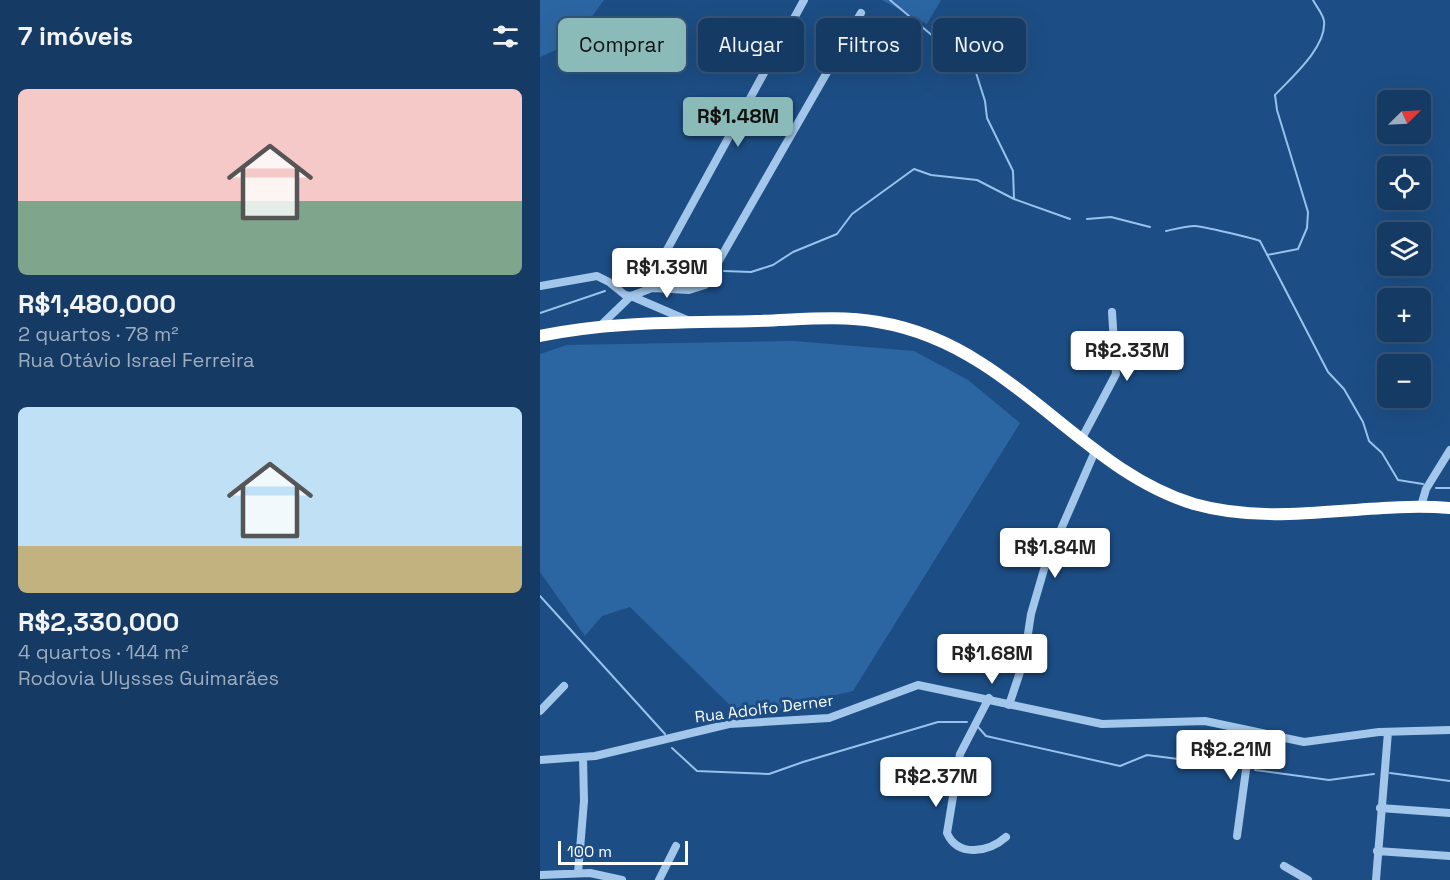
<!DOCTYPE html>
<html lang="pt">
<meta charset="utf-8">
<style>
body{margin:0;font-family:"Space Grotesk",sans-serif;background:#22456d;color:#f1f3f6;height:100vh;display:flex;flex-direction:column;font-size:22px;white-space:nowrap}
*{box-sizing:border-box;margin:0}
p{font-size:20px;color:#9dadbf}
.icon{flex:none;width:33px;height:33px;fill:none;stroke:currentColor;stroke-width:2;stroke-linecap:round;stroke-linejoin:round}
.map{position:relative;flex:1;overflow:hidden}
.details{display:flex;flex-direction:column;background:#153a64;width:540px}
.details>*{flex:none}
.top-card{position:absolute;left:18px;top:18px;width:570px;height:54px;display:flex;gap:12px}
.needle{width:39px;rotate:66deg}
.controls{position:absolute;left:837px;top:90px;display:grid;gap:12px}
.controls a{display:grid;place-items:center;width:54px;height:54px;border-radius:9px;background:#153a64;box-shadow:0 6px 24px #0002,0 0 0 2px #345478;font-size:30px}
.scale{position:absolute;left:18px;bottom:15px;width:130px;box-sizing:border-box;padding-left:6px;border:3px solid #fff;border-top:0;font-size:16px;line-height:21px;white-space:nowrap;color:#fff;-webkit-text-stroke:4px #1c4e85;paint-order:stroke}
.price{position:absolute;translate:-50% -51px;padding:0 14px;border-radius:6px;background:#fff;color:#222;font-size:20px;line-height:39px;filter:drop-shadow(0 2px 3px #0008)}
.price::after{content:'';position:absolute;left:50%;top:36px;width:18px;height:14px;margin-left:-9px;background:inherit;clip-path:polygon(0 0,100% 0,50% 100%)}
.price.current{background:#8bbbb9;color:#111}
ul{padding:0;list-style:none}
li{display:grid;align-content:center;gap:12px;height:318px;padding:0 18px}
li span{display:grid;place-items:center;height:186px;border-radius:9px;color:#555}
li>.icon{margin-inline-start:auto}
span .icon{width:108px;height:108px;fill:#fffc;stroke-width:1}
li b{font-size:26px}
h2{display:flex;justify-content:space-between;align-items:center;height:72px;padding:0 18px;font-size:26px}
.tag{padding:0 21px;border-radius:9px;background:#153a64;box-shadow:0 6px 24px #0002,0 0 0 2px #345478;font-size:21px;line-height:54px}
.tag.current{background:#8bbbb9;color:#111}
main{display:flex;flex:1;min-height:0}
.map>svg:first-child{display:block}
.green{fill:#2c66a2}
.lines{fill:none;stroke-linecap:round;stroke-linejoin:round}
.stream{stroke:#96c2ed;stroke-width:2}
.minor{stroke:#a3c7eb;stroke-width:8}
.highway{stroke:#fff;stroke-width:12}
.labels{text-anchor:middle;stroke-width:6;stroke-linejoin:round;paint-order:stroke}
.street-label{font-size:16px;fill:#fff;stroke:#1c4e85}
</style>
<main>
<section class="details">
<h2>7 imóveis<svg class="icon" aria-label="filters" viewBox="0 0 24 24"><path d="M4 7h16M4 17h16"/><circle cx="9" cy="7" r="2"/><circle cx="15" cy="17" r="2"/></svg></h2>
<ul>
<li><span style="background:linear-gradient(#f6c9c9 60%,#7fa58c 0)"><svg class="icon" aria-label="home" viewBox="0 0 24 24"><path d="M3 11l9-7 9 7M6 9v11h12V9"/></svg></span><div><b>R$1,480,000</b><p>2 quartos · 78 m²</p><p>Rua Otávio Israel Ferreira</p></div></li>
<li><span style="background:linear-gradient(#bfe0f5 75%,#c2b280 0)"><svg class="icon" aria-label="home" viewBox="0 0 24 24"><path d="M3 11l9-7 9 7M6 9v11h12V9"/></svg></span><div><b>R$2,330,000</b><p>4 quartos · 144 m²</p><p>Rodovia Ulysses Guimarães</p></div></li>
</ul>
</section>
<div class="map">
<svg width="910" height="880" viewBox="0 0 910 880">
<rect width="100%" height="100%" fill="#1c4e85"/>
<path class="green" d="M0,0H64L34,42L0,57Z
M342,0H401L387,24Z
M254,341L374,351L428,380L480,423L313,691L202,717L90,607L62,616L45,636L0,572V354L27,345Z"/>
<g class="lines">
<path class="stream" d="M350,0L400,42L424,49L430,54L445,101L447,118L473,171L474,199
M547,219L571,217L610,227
M626,231C635,229 646,226 655,226C662,226 716,239 720,241L788,372L804,389L823,422L829,441L842,453L858,480L883,484
M727,255L758,249L767,228L768,212L737,110L735,95C751,78 787,47 784,21C783,14 776,6 773,0
M184,271L211,272L233,265L253,252L297,234L312,214L374,169L391,175L437,180L474,199L530,219
M121,272H161
M78,283L109,273
M0,313L65,291
M896,488H910
M0,596L125,734
M438,727L446,736L580,766L607,755L701,767
M132,748L157,771L229,774L263,762L398,722H427
M715,770L789,780L834,774
M850,773L910,781"/>
<path class="minor" d="M0,286L57,276L69,282L85,295L91,296L112,288L149,290L165,285L321,13
M112,288L117,268L264,0
M60,326L91,296L147,320
M542,438L576,374L572,312
M881,506L886,489L910,450
M449,698L420,754L407,833C418,858 449,852 466,837
M469,705L484,660L491,614L505,566L556,449
M0,711L24,686
M0,760L55,756L189,724L289,718L378,685L562,724L665,721L764,742L839,732L910,730
M840,808L910,813
M697,836L706,770L717,732
M837,851L910,856
M744,866L768,880
M38,873L44,801L43,757
M0,875L50,873L82,880
M119,880L136,846
M836,880L848,732"/>
<path class="highway" d="M0,336C71,321 145,323 217,321C257,320 299,315 338,322C374,328 410,343 441,363C513,408 571,479 654,504C738,528 825,501 910,508"/>
</g>
<g class="labels">
<g class="street-label">
<text transform="translate(224 708) rotate(-7)" y="6">Rua Adolfo Derner</text>
</g>
</g>
</svg>
<div class="controls">
<a><svg class="needle" viewBox="-14 -14 28 28"><path d="M0-13l5 13h-10z" fill="#e53935"/><path d="M0 13l5-13h-10z" fill="#9dadbf"/></svg></a>
<a><svg class="icon" aria-label="locate" viewBox="0 0 24 24"><circle cx="12" cy="12" r="6"/><path d="M12 2v4M12 18v4M2 12h4M18 12h4"/></svg></a>
<a><svg class="icon" aria-label="layers" viewBox="0 0 24 24"><path d="M12 4l9 5-9 5-9-5zM3 14l9 5 9-5"/></svg></a>
<a>+</a>
<a>−</a>
</div>
<div class="scale">100 m</div>
<b class="price current" style="left:198px;top:148px">R$1.48M</b>
<b class="price" style="left:127px;top:299px">R$1.39M</b>
<b class="price" style="left:587px;top:382px">R$2.33M</b>
<b class="price" style="left:515px;top:579px">R$1.84M</b>
<b class="price" style="left:452px;top:685px">R$1.68M</b>
<b class="price" style="left:691px;top:781px">R$2.21M</b>
<b class="price" style="left:396px;top:808px">R$2.37M</b>
<div class="top-card">
<a class="tag current">Comprar</a>
<a class="tag">Alugar</a>
<a class="tag">Filtros</a>
<a class="tag">Novo</a>
</div>
</div>
</main>
